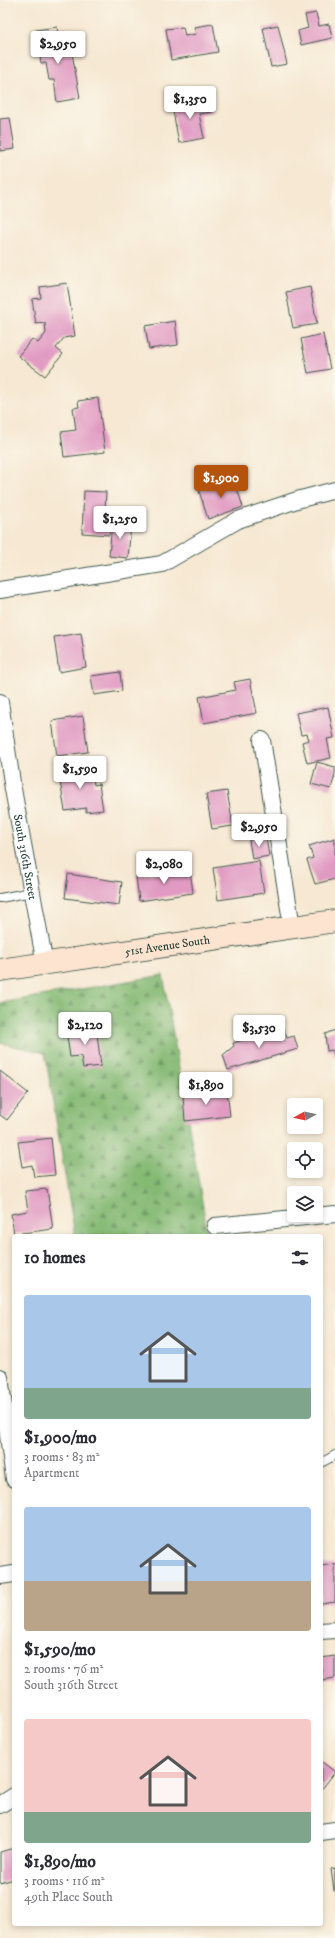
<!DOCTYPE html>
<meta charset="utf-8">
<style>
body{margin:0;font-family:"IM FELL DW Pica",serif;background:#f2f2f3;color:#2b2b33;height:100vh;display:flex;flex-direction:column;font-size:15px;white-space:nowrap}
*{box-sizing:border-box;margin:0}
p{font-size:13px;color:#7c7c81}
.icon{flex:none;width:22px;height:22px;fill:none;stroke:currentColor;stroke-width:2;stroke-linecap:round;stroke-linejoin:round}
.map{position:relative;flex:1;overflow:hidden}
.drawer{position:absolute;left:12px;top:1234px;width:311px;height:692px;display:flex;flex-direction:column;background:#fff;border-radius:4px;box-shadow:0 2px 6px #0003}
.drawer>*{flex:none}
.needle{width:26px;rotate:262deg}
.fabs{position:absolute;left:287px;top:1098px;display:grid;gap:8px}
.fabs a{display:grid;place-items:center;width:36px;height:36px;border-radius:4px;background:#fff;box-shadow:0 2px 6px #0003;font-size:20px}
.price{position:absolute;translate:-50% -34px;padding:0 9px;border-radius:4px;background:#fff;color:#222;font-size:13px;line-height:26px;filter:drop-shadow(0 1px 2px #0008)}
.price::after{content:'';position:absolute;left:50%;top:24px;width:12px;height:9px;margin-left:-6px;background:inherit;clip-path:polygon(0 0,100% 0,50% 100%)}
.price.selected{background:#b45309;color:#fff}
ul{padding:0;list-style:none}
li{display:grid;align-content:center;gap:8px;height:212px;padding:0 12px}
li span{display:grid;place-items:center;height:124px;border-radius:4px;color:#555}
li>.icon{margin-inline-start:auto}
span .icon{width:72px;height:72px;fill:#fffc;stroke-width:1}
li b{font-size:17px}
h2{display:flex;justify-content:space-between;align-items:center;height:48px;padding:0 12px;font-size:17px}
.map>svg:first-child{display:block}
.forest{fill:url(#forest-firs);stroke:#527c54}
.building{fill:#e19bc3}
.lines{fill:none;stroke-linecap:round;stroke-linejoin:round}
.lane-casing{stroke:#3f574c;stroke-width:10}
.street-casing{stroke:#3f574c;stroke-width:18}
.secondary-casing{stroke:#3f574c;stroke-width:24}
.lane{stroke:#fff;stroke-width:8}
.street{stroke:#fff;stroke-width:16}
.secondary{stroke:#fde4d1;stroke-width:22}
.labels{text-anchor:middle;stroke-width:3;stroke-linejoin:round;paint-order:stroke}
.street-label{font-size:12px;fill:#1f3d34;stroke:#fbf7ec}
</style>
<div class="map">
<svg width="335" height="1938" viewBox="0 0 335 1938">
<defs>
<pattern id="forest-firs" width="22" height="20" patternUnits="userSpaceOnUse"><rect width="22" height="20" fill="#85ba75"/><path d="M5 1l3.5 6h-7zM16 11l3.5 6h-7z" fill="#6c9861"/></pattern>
</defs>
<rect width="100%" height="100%" fill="#fbf7ec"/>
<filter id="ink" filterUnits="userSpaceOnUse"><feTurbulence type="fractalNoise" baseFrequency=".025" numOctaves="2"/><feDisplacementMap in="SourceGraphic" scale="8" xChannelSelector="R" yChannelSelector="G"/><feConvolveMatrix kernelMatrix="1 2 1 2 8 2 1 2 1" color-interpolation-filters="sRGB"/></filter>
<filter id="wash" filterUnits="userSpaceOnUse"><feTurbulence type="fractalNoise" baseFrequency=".012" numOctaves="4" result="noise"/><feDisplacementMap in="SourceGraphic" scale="16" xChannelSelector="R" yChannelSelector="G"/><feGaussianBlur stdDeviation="0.9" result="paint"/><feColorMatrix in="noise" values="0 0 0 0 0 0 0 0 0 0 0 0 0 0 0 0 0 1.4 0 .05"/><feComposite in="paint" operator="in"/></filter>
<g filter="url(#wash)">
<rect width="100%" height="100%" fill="#f6e8d2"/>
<path class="forest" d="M163,975L208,1236H75L45,1053L0,1043V1003Z"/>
<g id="blocks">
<path class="building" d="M316,13L319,26L329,24L332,38L301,45L298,31L308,28L305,15Z
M213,24L218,52L171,60L166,29L183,27L185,36L196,34L194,27Z
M278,25L287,64L271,67L263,28Z
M57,27L61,54L72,53L80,98L57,102L54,80H49L46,63H41L36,30Z
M210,99L212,112L199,114L204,138L179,143L172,106Z
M10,118L15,149L0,151V119Z
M67,283L75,336L64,338L56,348L63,354L45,376L18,356L32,339L38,343L46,333L45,323L36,324L32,299L41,298L40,287Z
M310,287L317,324L293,328L286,292Z
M175,321L178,345L149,349L145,326Z
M323,334L330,369L308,373L301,339Z
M98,398L105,452L64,457L61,432L76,430L73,408L79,407L78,401Z
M234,479L243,507L208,519L199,491Z
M84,491L106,492L104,524L110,525L109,535L82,533Z
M112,523L131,525L128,558L109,556Z
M81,633L86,667L59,672L54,637Z
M120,672L122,691L94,695L91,676Z
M250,679L257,713L204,723L199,697L236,690L234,682Z
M328,707L334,738L327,739L331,758L307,763L302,742L309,740L307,734L301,735L296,713Z
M83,716L88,752L57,756L52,721Z
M317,762L335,767V775L331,789L311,784Z
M76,766L77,773L92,771L94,785L99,784L103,810L86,812V808L65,811L58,769Z
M227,791L233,826L212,829L206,794Z
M266,837L269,856L252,859L249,840Z
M335,838V879L315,884L307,860L313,858L309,846Z
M259,861L264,893L218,900L213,868Z
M190,869L193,893L139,901L136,876Z
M68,874L122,882L119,905L65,898Z
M96,1026L101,1066L83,1068L81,1056L70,1057L66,1030Z
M283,1028L287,1038L294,1036L298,1049L228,1070L223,1055L234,1046L233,1043Z
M335,1030V1058H334L333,1050L327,1051L325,1034Z
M0,1071L28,1093L7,1120L0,1115Z
M227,1091L230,1116L185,1121L183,1096Z
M51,1138L55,1175L34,1177L32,1165L22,1167L18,1142Z
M47,1189L53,1229L14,1234L11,1214L28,1211L25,1191Z
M335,1564V1602L321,1604V1566Z
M335,1656V1678L322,1680L321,1658Z
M321,1761L335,1772L321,1790Z
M14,1848V1879L0,1883V1852Z
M335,1868V1891H334L331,1869Z"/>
</g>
</g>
<g filter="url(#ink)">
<use href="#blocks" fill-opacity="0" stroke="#3f574c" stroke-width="1"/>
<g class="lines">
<defs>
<path id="lane" d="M0,898L32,892
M321,1463L335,1455"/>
<g id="street">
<path d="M0,590L162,564L238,520L297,500L335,490"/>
<path id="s1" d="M0,702L13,789L45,964"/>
<path d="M262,740L292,927"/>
<path d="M215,1226L335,1214"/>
<path d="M0,1377L14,1479"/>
<path d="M0,1576L14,1574"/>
<path d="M321,1631L335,1630"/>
<path d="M0,1805L14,1796"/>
<path d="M321,1832L335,1830"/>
</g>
<g id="secondary">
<path id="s2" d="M0,970L335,921"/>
</g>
</defs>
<use href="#lane" class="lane-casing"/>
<use href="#street" class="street-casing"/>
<use href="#secondary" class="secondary-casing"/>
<use href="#lane" class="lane"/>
<use href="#street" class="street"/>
<use href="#secondary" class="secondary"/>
</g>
</g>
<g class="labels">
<g class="street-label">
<text dy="4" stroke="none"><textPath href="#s1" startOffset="157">South 316th Street</textPath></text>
<text dy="4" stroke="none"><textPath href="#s2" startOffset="169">51st Avenue South</textPath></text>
</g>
</g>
</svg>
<div class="fabs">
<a><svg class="needle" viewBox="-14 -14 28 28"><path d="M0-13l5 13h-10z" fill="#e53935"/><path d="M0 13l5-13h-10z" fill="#7c7c81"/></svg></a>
<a><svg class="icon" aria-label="locate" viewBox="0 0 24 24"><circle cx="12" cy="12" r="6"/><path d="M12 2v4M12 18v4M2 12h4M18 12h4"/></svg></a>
<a><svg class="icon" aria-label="layers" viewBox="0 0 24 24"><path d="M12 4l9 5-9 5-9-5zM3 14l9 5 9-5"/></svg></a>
</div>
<b class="price" style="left:58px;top:65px">$2,950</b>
<b class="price" style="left:190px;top:120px">$1,350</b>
<b class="price selected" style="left:221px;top:499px">$1,900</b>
<b class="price" style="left:120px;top:540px">$1,250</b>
<b class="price" style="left:80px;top:790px">$1,590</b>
<b class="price" style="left:259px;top:848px">$2,950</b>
<b class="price" style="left:164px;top:885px">$2,080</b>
<b class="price" style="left:85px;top:1046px">$2,120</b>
<b class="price" style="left:259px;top:1049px">$3,530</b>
<b class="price" style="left:206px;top:1106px">$1,890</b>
<section class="drawer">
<h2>10 homes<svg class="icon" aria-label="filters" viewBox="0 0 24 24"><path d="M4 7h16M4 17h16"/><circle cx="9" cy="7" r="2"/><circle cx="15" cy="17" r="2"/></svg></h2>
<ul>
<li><span style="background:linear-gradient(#a9c7e8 75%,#7fa58c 0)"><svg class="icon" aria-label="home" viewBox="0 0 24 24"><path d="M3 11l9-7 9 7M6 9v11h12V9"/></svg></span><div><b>$1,900/mo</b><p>3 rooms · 83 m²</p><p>Apartment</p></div></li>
<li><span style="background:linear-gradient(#a9c7e8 60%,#b9a48a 0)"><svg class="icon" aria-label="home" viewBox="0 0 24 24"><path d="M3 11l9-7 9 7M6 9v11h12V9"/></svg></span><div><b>$1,590/mo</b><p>2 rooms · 76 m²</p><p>South 316th Street</p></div></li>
<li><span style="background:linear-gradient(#f6c9c9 75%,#7fa58c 0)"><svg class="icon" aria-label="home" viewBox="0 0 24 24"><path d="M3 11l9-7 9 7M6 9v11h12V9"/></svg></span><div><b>$1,890/mo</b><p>3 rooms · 116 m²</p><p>49th Place South</p></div></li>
</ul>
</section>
</div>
